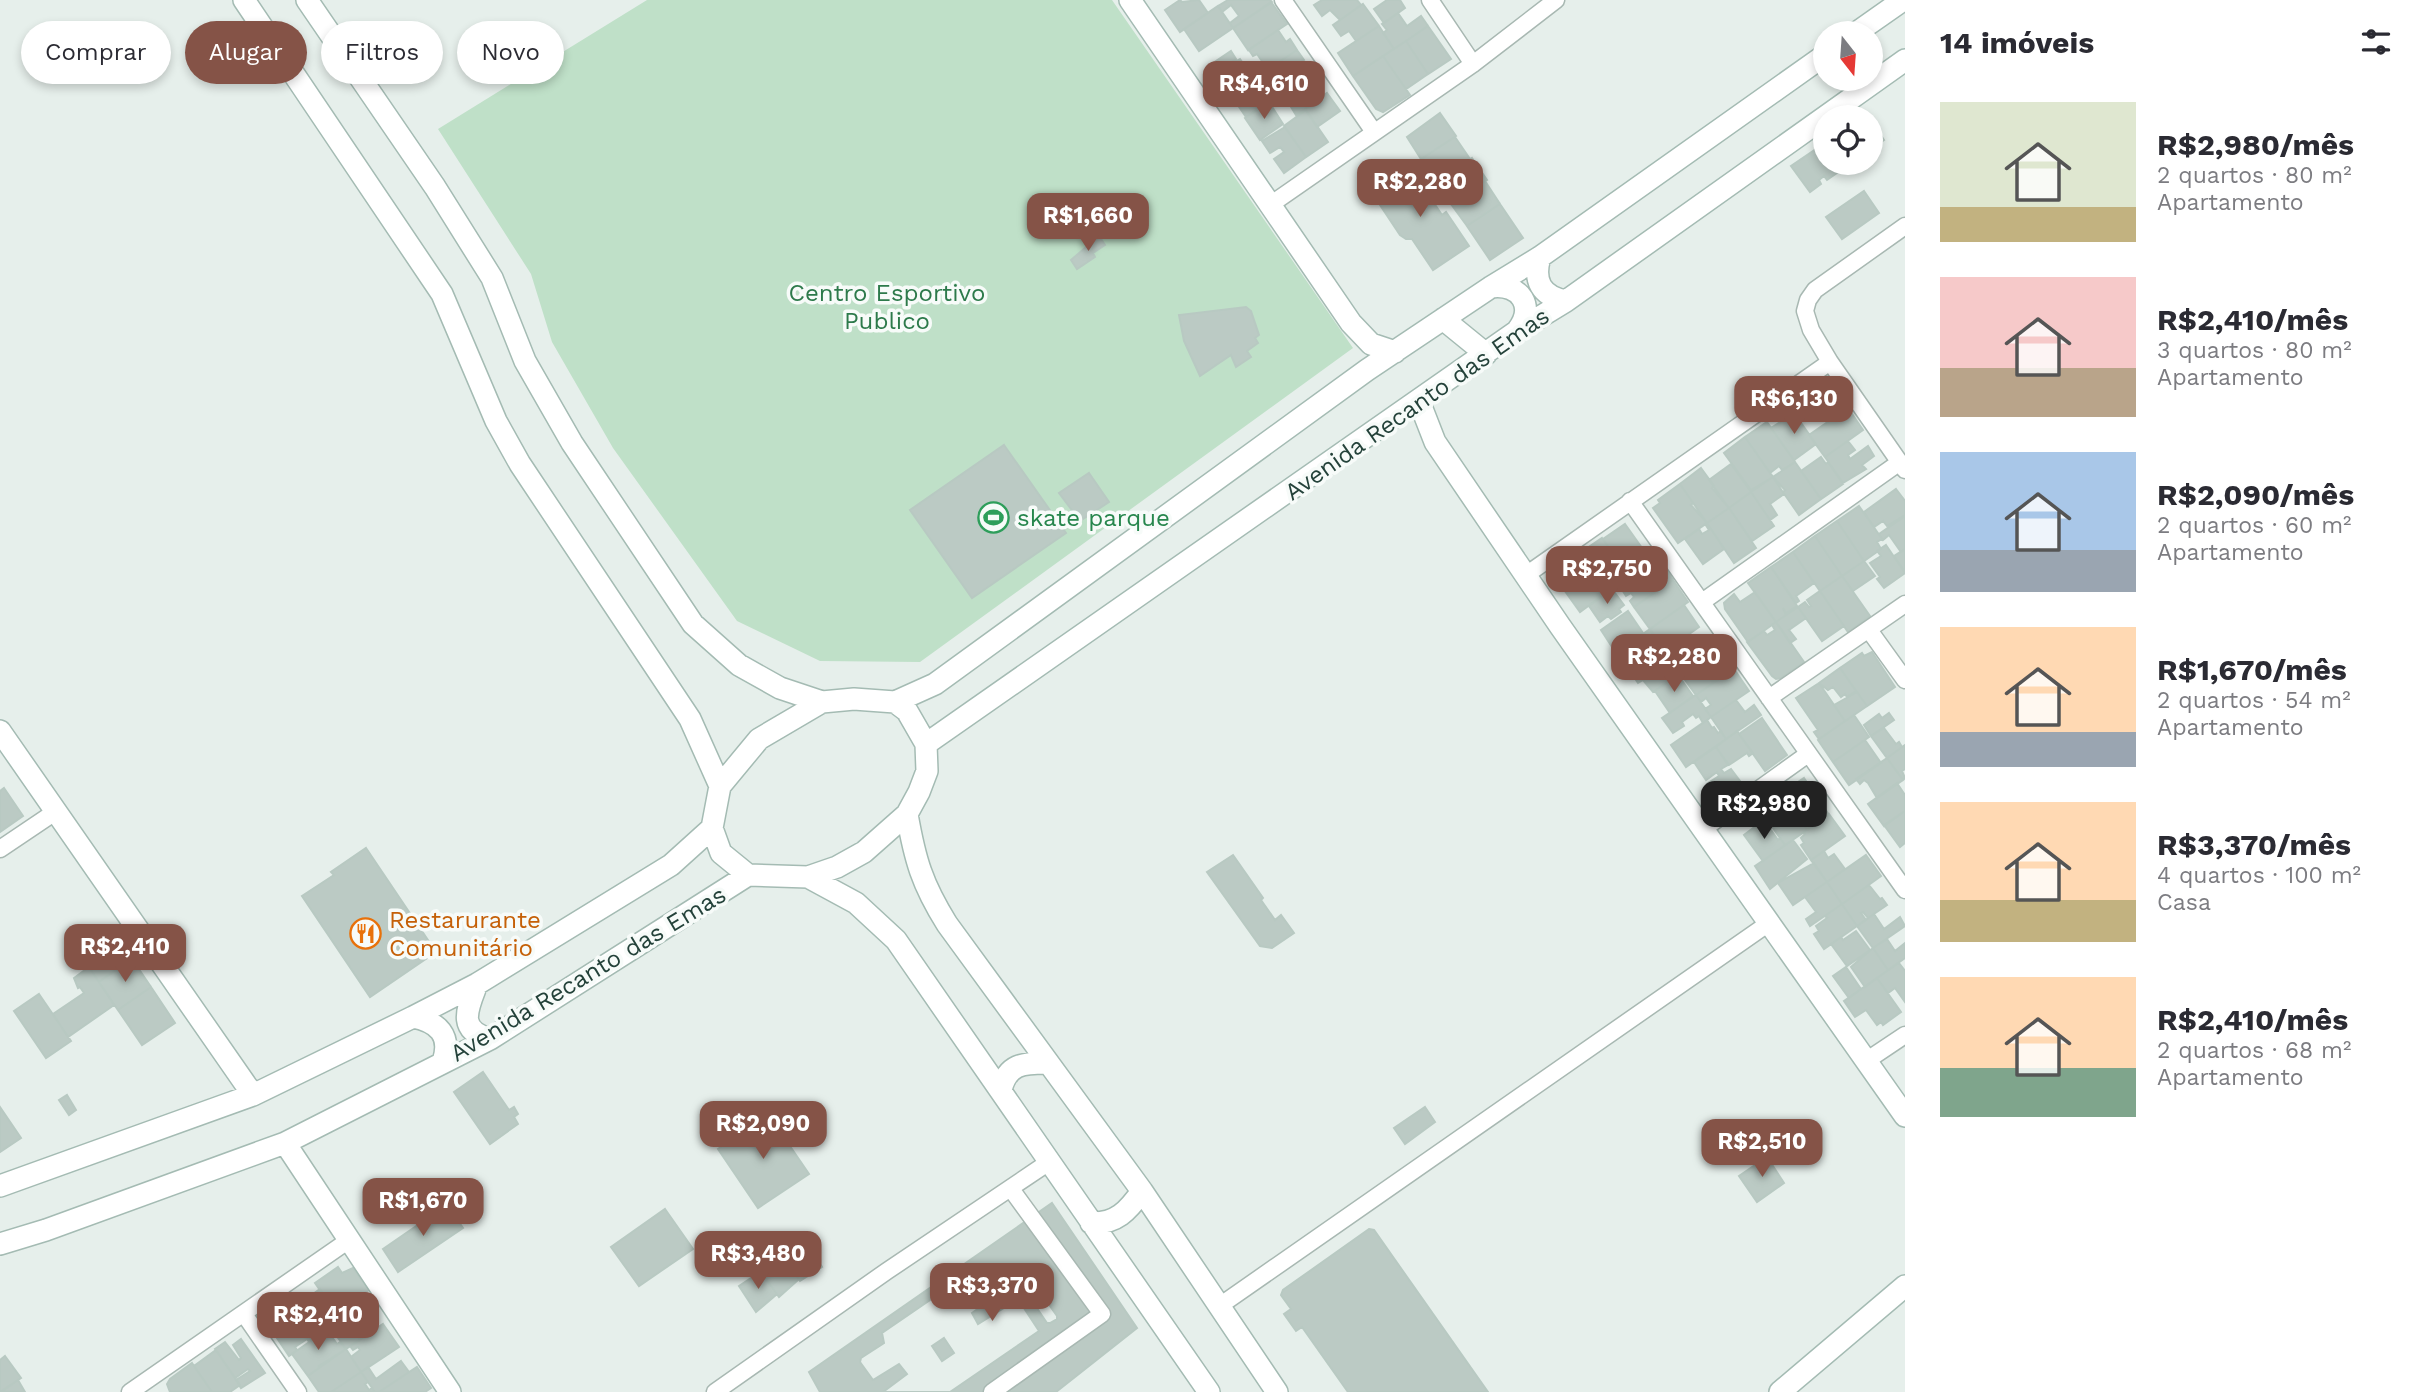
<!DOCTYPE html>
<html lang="pt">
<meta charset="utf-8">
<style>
body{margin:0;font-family:"Work Sans",sans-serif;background:#f2f2f3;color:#2b2b33;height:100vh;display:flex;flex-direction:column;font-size:26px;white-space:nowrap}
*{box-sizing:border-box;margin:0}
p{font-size:23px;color:#7c7c81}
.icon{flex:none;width:38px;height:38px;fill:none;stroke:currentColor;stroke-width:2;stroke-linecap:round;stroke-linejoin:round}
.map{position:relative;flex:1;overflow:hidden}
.panel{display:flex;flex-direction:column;background:#fff;width:525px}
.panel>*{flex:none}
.top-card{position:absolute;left:21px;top:21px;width:665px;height:63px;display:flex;gap:14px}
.needle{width:46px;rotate:163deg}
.controls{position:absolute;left:1813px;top:21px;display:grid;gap:14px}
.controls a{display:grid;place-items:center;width:70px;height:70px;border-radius:50%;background:#fff;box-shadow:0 4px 10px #0003;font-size:35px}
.price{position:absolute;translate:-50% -60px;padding:0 16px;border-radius:14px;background:#855347;color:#fff;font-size:23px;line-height:46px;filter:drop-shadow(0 2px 4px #0008)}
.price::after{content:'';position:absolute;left:50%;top:42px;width:21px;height:16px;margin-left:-10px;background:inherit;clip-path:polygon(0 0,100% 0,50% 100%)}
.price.selected{background:#222;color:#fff}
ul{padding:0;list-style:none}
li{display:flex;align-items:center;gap:21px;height:175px;padding:0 35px}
li span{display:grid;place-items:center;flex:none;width:196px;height:140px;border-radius:0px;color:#555}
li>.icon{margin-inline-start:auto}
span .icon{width:84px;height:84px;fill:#fffc;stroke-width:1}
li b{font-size:30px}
h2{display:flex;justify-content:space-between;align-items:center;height:84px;padding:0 35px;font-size:30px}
.chip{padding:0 24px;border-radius:32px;background:#fff;box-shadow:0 4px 10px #0003;font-size:24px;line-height:63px}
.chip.selected{background:#855347;color:#fff}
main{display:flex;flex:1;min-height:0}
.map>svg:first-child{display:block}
.green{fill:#bfe0c8}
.building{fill:#bbcac4;stroke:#b8c9c2;stroke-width:2;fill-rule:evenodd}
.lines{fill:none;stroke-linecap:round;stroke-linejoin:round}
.street-casing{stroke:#a8b8b2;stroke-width:19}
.secondary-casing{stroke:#a4bbb3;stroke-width:24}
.street{stroke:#fff;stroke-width:16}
.secondary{stroke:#fff;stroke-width:21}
.labels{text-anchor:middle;stroke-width:7;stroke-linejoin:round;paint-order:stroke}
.park-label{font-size:24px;fill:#2d7a4b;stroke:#f7fbf9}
.street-label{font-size:24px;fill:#24423a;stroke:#f7fbf9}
.leisure-label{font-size:24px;fill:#27864d;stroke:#f7fbf9;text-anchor:start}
.food-label{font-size:24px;fill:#c56008;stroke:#f7fbf9;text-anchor:start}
</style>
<main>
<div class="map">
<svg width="1905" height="1392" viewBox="0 0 1905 1392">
<rect width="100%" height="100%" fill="#e6efeb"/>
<path class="green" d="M647,0H1112L1353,348L920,662L820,661L737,621L613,448L552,342L531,274L438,129Z"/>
<path class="building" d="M1180,0L1182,2L1199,0L1208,13L1180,32L1165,10Z
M1228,0H1270L1272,2L1233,28L1230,23L1239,16L1231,5L1222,12L1218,6Z
M1322,0H1357L1361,5L1340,20L1330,10L1322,16L1314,5Z
M1387,0H1400L1405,8L1384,23L1374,9Z
M1271,2L1287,24L1248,50L1233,28Z
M1363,4L1379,26L1356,41L1349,31L1341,36L1333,25Z
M1218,6L1233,28L1199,51L1184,29Z
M1398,13L1407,26L1421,16L1428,26L1394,49L1383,33L1387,30L1382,24Z
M1379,26L1394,49L1353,76L1338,53Z
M1428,26L1451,59L1428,74L1406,41Z
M1278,30L1286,42L1290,39L1297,50L1264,72L1262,70L1266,67L1257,54L1253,56L1249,50Z
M1406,41L1428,74L1406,89L1383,56Z
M1297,50L1304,60L1293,67L1301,79L1279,94L1264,72Z
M1231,51L1236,59L1218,71L1213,63Z
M1383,56L1410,95L1383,112L1376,109L1353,76Z
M1240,59L1254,79L1227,97L1212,75Z
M1264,72L1279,94L1246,117L1231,95Z
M1302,78L1317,101L1296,115L1288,102L1285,103L1279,94Z
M1327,93L1340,111L1317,127L1305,109Z
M1269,102L1283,124L1260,140L1245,118Z
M1306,110L1328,142L1306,157L1284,126Z
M1440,113L1456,136L1421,159L1407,137Z
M1871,121L1884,140L1871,149Z
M1285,127L1306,157L1284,173L1274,159L1284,152L1280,147L1270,153L1262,141Z
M1455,137L1470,159L1437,182L1421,159Z
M1825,143V163H1845L1847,166L1827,180L1824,176L1819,180L1821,184L1810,192L1791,166Z
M1472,158L1487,180L1451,204L1439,186L1443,183L1441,179L1452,171L1455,175L1460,172L1457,168Z
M1409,166L1442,215L1446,212L1469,246L1433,270L1412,239H1406L1400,235L1378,202L1382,199L1375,189Z
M1485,181L1500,204L1467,226L1451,204Z
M1864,191L1879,213L1842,239L1826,217Z
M1500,204L1523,238L1490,260L1467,226Z
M1136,209L1143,220L1115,238L1109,230Z
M1099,236L1105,245L1093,253L1095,257L1077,269L1071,260Z
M1246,307L1251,311L1259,335L1255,338L1258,343L1247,351L1251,357L1236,367L1231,355L1200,376L1184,341L1179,315Z
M1828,392L1842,412L1829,421L1814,400Z
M1848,408L1863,430L1825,457L1809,435Z
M1794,413L1816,444L1794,460L1771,428Z
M1767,422L1795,462L1782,470L1779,466L1770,473L1745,437Z
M1745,437L1773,477L1751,490L1724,453Z
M1848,441L1855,450L1848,455L1850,459L1868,446L1874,456L1862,465L1866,469L1843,483L1825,457Z
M1004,445L1066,533L972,598L910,510Z
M1821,457L1826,464L1828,462L1843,484L1821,499L1801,471Z
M1795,462L1821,499L1799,515L1783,492L1785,490L1773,477Z
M1731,464L1751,492L1729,508L1709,480Z
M1701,468L1714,486L1712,488L1729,508L1707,523L1680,484Z
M1089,473L1109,502L1080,521L1059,493Z
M1773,477L1784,494L1770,504L1777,515L1770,520L1751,492Z
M1680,484L1693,503L1691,505L1707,523L1678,543L1653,508L1660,503L1658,500Z
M1896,489L1905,501V515L1887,526L1883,521L1874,527L1864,512Z
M1751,492L1774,526L1752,541L1729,508Z
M1859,506L1882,539L1877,542L1881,549L1864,561L1837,521Z
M1729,508L1756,548L1734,563L1707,523Z
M1905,516V549L1901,552L1889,535L1883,540L1879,534Z
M1837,521L1864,561L1842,576L1815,536Z
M1707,523L1724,549L1703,564L1685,539L1699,529L1702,534L1709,530L1705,524Z
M1625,524L1647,555L1634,564L1636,567L1642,563L1644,567L1629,577L1603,539Z
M1815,536L1842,576L1820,591L1793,552Z
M1602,538L1626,572L1621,576L1625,580L1607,592L1580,553Z
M1886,545L1905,573L1884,588L1877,579L1880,577L1870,563L1881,556L1877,551Z
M1905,549V572L1894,556Z
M1793,552L1814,583L1796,596L1799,601L1796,603L1771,567Z
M1580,553L1607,592L1580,612L1552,573Z
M1658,557L1673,580L1634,607L1630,601L1634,597L1631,593L1626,596L1619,585Z
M1864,561L1875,576L1853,591L1842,576Z
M1771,567L1797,606L1786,613L1783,608L1786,615L1776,622L1748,583Z
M1842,576L1870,616L1848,632L1820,591Z
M1673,580L1688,602L1650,629L1634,607Z
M1612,589L1624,605L1619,609L1621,612L1611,619L1608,616L1600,622L1589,606Z
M1820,591L1844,626L1822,641L1798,607L1805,602L1809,607L1811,606L1807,600Z
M1755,592L1776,622L1748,642L1725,609L1724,603L1734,594L1740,602Z
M1684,605L1699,627L1665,651L1650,629Z
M1798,607L1806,618L1789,630L1796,639L1790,643L1776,622Z
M1628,611L1643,633L1616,653L1601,630Z
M1776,622L1804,662L1781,678L1776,679L1772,676L1747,642L1764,631L1767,635L1775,630L1772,625Z
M1650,629L1657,645L1660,643L1665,651L1629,677L1613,655Z
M1683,638L1697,658L1680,673L1665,651Z
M1721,645L1736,667L1714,682L1699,660Z
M1665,651L1680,673L1653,692L1643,680L1638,683L1632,674Z
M1872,652L1895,687L1867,706L1840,668L1862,653L1864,656Z
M1698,661L1713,683L1696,695L1680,673Z
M1840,668L1856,691L1847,697L1845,694L1841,697L1833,687L1828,690L1819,683Z
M1734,669L1749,691L1711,717L1705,709L1711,705L1706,698L1701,702L1696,695Z
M1678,675L1693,696L1670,713L1655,691Z
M1819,683L1845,721L1819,739L1814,732L1818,730L1796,698Z
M1857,692L1867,706L1845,721L1834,705Z
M1696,695L1711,717L1703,723L1699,716L1696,718L1693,714L1682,722L1684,726L1673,733L1662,718Z
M1736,700L1745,712L1754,705L1761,715L1726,739L1711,717Z
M1889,713L1894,720L1871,736L1864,725L1879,714L1882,718Z
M1854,715L1869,737L1833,762L1818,740Z
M1762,718L1787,755L1765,771L1739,734Z
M1707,720L1712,728L1714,727L1718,733L1721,731L1726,739L1686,767L1671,745Z
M1884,728L1896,744L1899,742L1902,747L1887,758L1871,736Z
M1737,731L1753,753L1749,756L1747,753L1729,765L1716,747Z
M1865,740L1881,763L1849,785L1833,762Z
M1905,745V769L1902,771L1905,778L1903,780L1887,758Z
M1716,747L1728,765L1721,769L1724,773L1731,769L1740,781L1717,795L1708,783L1719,776L1717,772L1706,780L1694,762Z
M1887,758L1903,780L1877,798L1868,783L1864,780L1860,784L1856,779Z
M1804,778L1829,815L1807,830L1801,822L1808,818L1800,807L1807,802L1798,790L1802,788L1798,782Z
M1897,783L1905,795V811L1884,826L1868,804Z
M4,788L23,816L0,832V791Z
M1789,805L1807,830L1785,845L1766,818L1777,809L1781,814Z
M1905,811V843L1900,847L1884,825Z
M1829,814L1845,836L1811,860L1801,845L1804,843L1801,838L1805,834L1804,832Z
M1764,820L1778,840L1780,838L1785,845L1763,861L1744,835Z
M1793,840L1807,859L1770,889L1755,866Z
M366,848L436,952L370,997L302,896L334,875L331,872Z
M1824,851L1828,858L1834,854L1845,869L1827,882L1811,860Z
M1233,855L1263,898L1261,900L1275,920L1281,915L1294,933L1272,948L1260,946L1207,872Z
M1866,855L1881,876L1842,904L1827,882Z
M1814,863L1827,882L1793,905L1778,883Z
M1827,882L1842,904L1810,926L1806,919L1816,912L1805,897Z
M1869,885L1880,899L1882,898L1887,905L1868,918L1863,912L1861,913L1866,920L1857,926L1842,904Z
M1842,904L1857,926L1824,949L1814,934L1819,931L1816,926L1827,918L1825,916Z
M1874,914L1884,929L1900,917L1905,926L1873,948L1857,926Z
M1856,931L1870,950L1847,966L1831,944L1841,937L1843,940Z
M124,938L135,955L99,982L86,963Z
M1887,939L1895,951L1905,943V958L1888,970L1873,948Z
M1873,948L1888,970L1865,987L1851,967Z
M132,959L151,987L118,1010L99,982Z
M1899,963L1905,971V1002L1895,988L1888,993L1877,978Z
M89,967L114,1005L68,1037L53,1014L84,993L80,987L78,988L74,978Z
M1846,967L1861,989L1849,998L1833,976Z
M1877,978L1901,1012L1883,1025L1881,1022L1877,1025L1866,1010L1855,1017L1844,1001Z
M151,987L175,1023L142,1045L118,1010Z
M39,994L71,1041L46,1058L14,1011Z
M483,1072L509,1110L514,1107L518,1114L514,1117L518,1124L490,1144L454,1092Z
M67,1095L76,1110L69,1115L59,1100Z
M0,1107L21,1138L0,1152Z
M1425,1107L1435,1122L1405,1144L1394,1128Z
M768,1114L809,1174L758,1208L718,1149Z
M1767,1157L1784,1183L1757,1202L1739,1176Z
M1052,1203L1137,1328L1056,1392H820L809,1372Z
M447,1205L463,1228L398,1272L383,1249Z
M665,1209L693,1249L639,1286L611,1247Z
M1369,1229L1374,1230L1488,1392H1348L1302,1327L1296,1331L1284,1314L1291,1309L1281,1295L1283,1290Z
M806,1241L822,1267L800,1281L783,1257Z
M783,1256L799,1279L779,1297L761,1272Z
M338,1267L342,1273L353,1268L369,1290L358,1297L363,1305L341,1320L315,1283Z
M760,1272L777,1294L756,1312L739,1286Z
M983,1276L997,1295L972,1313L978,1324L1018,1299L1039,1331L950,1392H883L907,1374L899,1364L873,1380L860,1362L861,1358L884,1343L882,1333L936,1296L946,1301ZM944,1338L954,1353L942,1361L932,1346Z
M1034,1288L1038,1289L1057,1316V1319L1050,1323H1047L1028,1295Z
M320,1289L341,1320L320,1335L298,1305Z
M293,1298L320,1335L309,1342L307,1339L295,1347L297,1350L289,1356L269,1326L270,1316Z
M363,1305L374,1321L356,1334L360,1340L346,1349L331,1328Z
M383,1324L399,1347L361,1372L351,1357L360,1350L358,1347L353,1350L350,1346Z
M327,1330L337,1344L340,1342L346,1349L319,1366L320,1367L308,1376L292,1354Z
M241,1339L265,1373L241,1388L236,1380L250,1371L248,1369L235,1378L215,1349L225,1342L239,1360L241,1358L233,1345Z
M346,1349L361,1372L331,1392H319L308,1376Z
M216,1350L240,1385L230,1392H212L194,1366Z
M5,1356L21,1378L0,1392V1360Z
M401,1361L409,1372L379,1392H375L361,1372L368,1367L376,1379Z
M192,1363L212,1392H170L167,1384L170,1379Z
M417,1367L431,1388L425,1392H379Z
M361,1372L368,1382L365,1384L369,1390L372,1388L375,1392H331Z
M18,1380L25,1392H1L4,1390Z"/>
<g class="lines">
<defs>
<path id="street" d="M1283,0L1374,132
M1430,0L1473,64
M1270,205L1473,64L1556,0
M1905,226L1815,290L1808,300L1805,311L1811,330L1830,362L1905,470
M1630,501L1905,890
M1526,575L1830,362
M1702,602L1900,462
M1869,630L1905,680
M1769,698L1905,604
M1702,830L1808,754
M0,849L55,812
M1866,1061L1905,1035
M1218,1307L1769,923
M244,1314L298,1392
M130,1392L349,1240
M715,1392L887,1271L1049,1162
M992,1392L1102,1314L1011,1189"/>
<path id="secondary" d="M244,0L442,294L496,421L520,464L690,719L720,786
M307,0L435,187L492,278L525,361L572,443L693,624L739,665L780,688L822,702
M1130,0L1351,323L1371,344L1395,352
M1856,33L1903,0
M1540,257C1533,281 1541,296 1566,301
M1491,287C1521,283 1536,307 1517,331
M1443,319L1486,354
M1419,401L1435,442L1560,626L1905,1116
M854,699L895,702L907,711L926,744L927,771L919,792L907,814L864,852L837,867L808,877L748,875L721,853L712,828L720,786L759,739L822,702Z
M895,702L935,684L1367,370L1491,287L1540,257L1825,55
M0,731L253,1095
M926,744L1517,331L1566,301L1905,60
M907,814C915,860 922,884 947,924L1142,1191L1277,1392
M808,877L856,903L896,940L1209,1392
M477,984C468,1008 456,1030 490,1039
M413,1017C438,1022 452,1035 443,1062
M1001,1090C1007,1064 1023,1063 1046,1063
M285,1143L450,1392
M0,1186L253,1095L413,1017L477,984L671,865L712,828
M1091,1223C1116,1224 1128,1211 1142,1191
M0,1244L46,1230L285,1143L490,1039L748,875
M1780,1392L1905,1286"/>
</defs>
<use href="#street" class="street-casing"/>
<use href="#secondary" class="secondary-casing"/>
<use href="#street" class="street"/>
<use href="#secondary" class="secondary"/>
</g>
<defs>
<symbol id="stadium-ring" viewBox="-11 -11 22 22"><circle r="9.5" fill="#f7fbf9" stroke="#2e9e5b" stroke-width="1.5"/><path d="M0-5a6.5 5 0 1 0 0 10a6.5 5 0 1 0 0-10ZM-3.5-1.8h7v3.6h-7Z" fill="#2e9e5b"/></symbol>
<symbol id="restaurant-ring" viewBox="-11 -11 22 22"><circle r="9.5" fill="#f7fbf9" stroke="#e8710a" stroke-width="1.5"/><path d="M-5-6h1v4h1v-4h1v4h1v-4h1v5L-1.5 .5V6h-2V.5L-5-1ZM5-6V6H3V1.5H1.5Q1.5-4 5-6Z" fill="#e8710a"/></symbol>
</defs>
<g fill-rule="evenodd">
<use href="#stadium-ring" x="976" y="500" width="35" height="35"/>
<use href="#restaurant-ring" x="348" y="916" width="35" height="35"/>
</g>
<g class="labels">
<g class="park-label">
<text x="887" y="301">Centro Esportivo<tspan x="887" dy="28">Publico</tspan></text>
</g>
<g class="street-label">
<text transform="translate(1417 404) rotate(-35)" y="8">Avenida Recanto das Emas</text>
<text transform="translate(588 974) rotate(-31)" y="8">Avenida Recanto das Emas</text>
</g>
<g class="leisure-label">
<text x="1017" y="526">skate parque</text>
</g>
<g class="food-label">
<text x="389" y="928">Restarurante<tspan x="389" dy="28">Comunitário</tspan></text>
</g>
</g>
</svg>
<div class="controls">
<a><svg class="needle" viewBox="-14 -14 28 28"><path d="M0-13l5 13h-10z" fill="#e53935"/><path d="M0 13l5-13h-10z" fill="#7c7c81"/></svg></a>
<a><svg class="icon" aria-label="locate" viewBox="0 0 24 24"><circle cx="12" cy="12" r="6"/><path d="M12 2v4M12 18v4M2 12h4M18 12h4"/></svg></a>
</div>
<b class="price" style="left:1264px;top:121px">R$4,610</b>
<b class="price" style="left:1420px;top:219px">R$2,280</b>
<b class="price" style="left:1088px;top:253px">R$1,660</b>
<b class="price" style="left:1794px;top:436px">R$6,130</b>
<b class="price" style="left:1607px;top:606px">R$2,750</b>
<b class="price" style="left:1674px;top:694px">R$2,280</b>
<b class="price selected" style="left:1764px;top:841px">R$2,980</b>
<b class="price" style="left:125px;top:984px">R$2,410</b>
<b class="price" style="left:763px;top:1161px">R$2,090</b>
<b class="price" style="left:1762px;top:1179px">R$2,510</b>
<b class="price" style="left:423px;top:1238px">R$1,670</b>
<b class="price" style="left:758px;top:1291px">R$3,480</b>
<b class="price" style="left:992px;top:1323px">R$3,370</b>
<b class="price" style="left:318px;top:1352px">R$2,410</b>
<div class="top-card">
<a class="chip">Comprar</a>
<a class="chip selected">Alugar</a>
<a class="chip">Filtros</a>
<a class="chip">Novo</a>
</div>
</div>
<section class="panel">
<h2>14 imóveis<svg class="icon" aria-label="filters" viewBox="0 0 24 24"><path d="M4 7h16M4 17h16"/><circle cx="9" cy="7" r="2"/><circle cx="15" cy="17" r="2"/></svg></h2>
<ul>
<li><span style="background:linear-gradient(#dfe7d0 75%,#c2b280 0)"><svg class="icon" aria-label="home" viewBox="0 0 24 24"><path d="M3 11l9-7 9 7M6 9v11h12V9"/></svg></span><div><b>R$2,980/mês</b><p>2 quartos · 80 m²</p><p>Apartamento</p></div></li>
<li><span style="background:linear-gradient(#f6c9c9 65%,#b9a48a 0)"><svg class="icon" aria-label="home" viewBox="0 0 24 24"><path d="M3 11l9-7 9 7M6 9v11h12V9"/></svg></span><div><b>R$2,410/mês</b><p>3 quartos · 80 m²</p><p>Apartamento</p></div></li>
<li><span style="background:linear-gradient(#a9c7e8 70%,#9aa5b1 0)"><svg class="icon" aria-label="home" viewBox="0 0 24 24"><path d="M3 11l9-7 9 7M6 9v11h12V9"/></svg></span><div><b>R$2,090/mês</b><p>2 quartos · 60 m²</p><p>Apartamento</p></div></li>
<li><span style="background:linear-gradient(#ffd9b3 75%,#9aa5b1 0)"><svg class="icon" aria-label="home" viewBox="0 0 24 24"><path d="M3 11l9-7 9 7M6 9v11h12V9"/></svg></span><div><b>R$1,670/mês</b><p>2 quartos · 54 m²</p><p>Apartamento</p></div></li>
<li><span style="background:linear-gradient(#ffd9b3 70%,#c2b280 0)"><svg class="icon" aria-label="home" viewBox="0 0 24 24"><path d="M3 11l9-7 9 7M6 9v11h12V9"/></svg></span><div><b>R$3,370/mês</b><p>4 quartos · 100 m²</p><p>Casa</p></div></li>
<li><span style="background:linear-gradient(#ffd9b3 65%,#7fa58c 0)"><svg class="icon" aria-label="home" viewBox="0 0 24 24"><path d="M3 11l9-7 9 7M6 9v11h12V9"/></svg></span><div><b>R$2,410/mês</b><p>2 quartos · 68 m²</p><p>Apartamento</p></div></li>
</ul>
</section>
</main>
